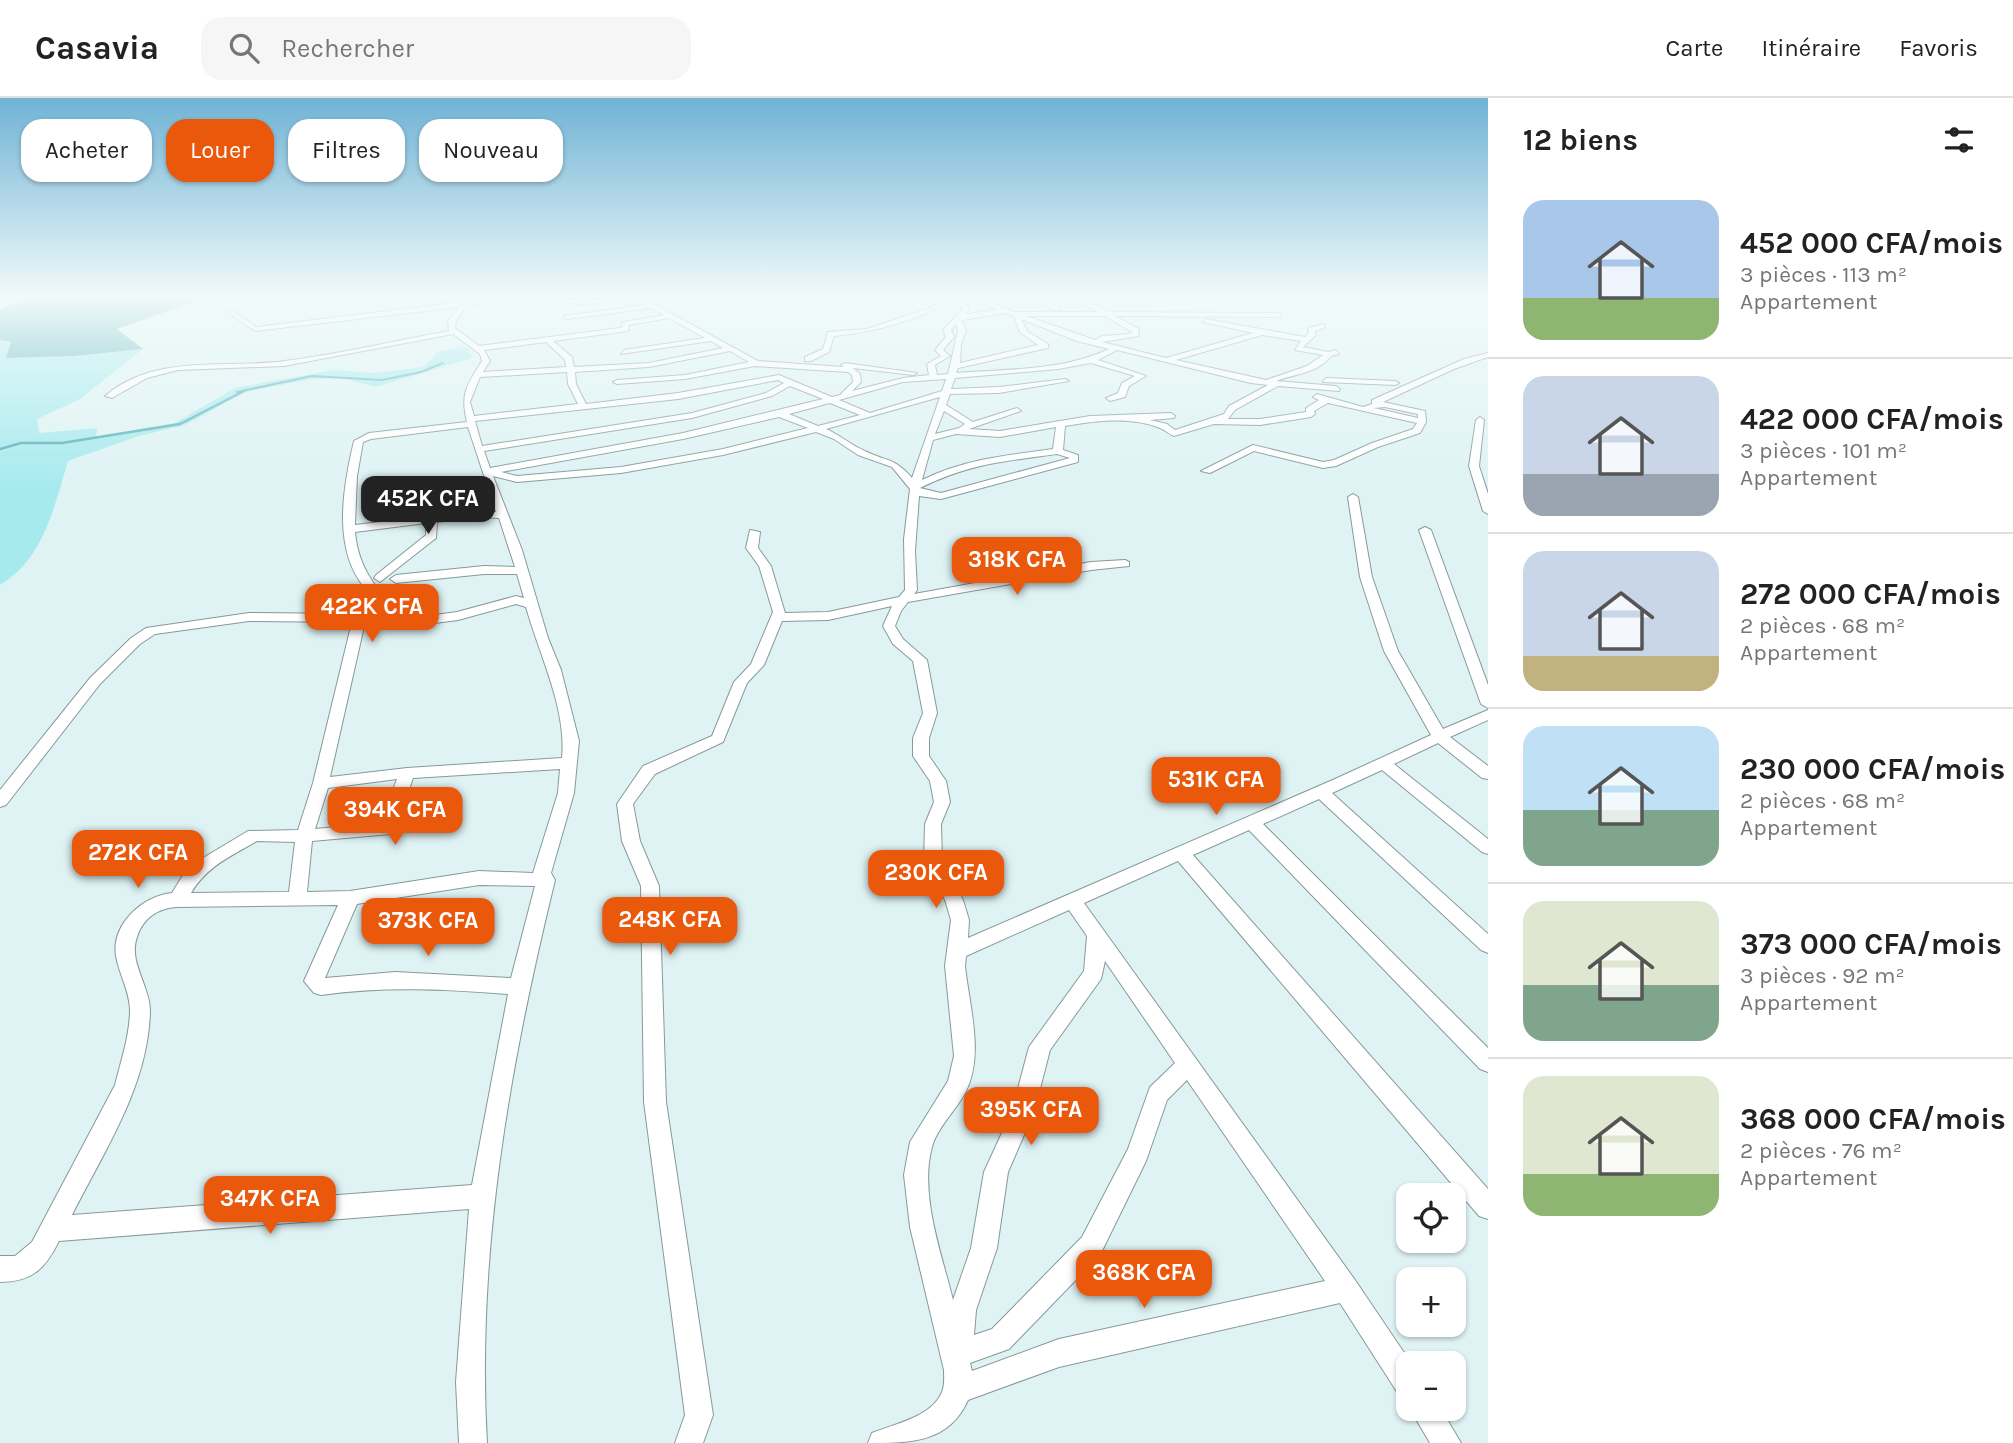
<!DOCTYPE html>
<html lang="fr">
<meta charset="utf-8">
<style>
body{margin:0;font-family:Karla,sans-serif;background:#f6f6f6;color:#222;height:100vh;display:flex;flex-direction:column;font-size:26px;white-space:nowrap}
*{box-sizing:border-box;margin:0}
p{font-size:23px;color:#767676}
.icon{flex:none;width:38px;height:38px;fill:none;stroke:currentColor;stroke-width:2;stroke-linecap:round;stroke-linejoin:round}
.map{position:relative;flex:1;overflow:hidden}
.side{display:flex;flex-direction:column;background:#fff;width:525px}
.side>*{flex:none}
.top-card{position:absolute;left:21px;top:21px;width:665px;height:63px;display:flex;gap:14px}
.buttons{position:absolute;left:1396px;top:1085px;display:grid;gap:14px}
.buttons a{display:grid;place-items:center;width:70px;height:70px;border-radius:14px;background:#fff;box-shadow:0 2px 5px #0004;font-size:35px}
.price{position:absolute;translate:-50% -60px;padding:0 16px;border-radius:14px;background:#ea580c;color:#fff;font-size:23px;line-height:46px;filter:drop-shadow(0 2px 4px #0008)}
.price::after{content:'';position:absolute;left:50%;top:42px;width:21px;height:16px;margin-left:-10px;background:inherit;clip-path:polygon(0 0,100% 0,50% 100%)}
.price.current{background:#222;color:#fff}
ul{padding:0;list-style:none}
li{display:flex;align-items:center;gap:21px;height:175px;padding:0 35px}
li+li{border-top:2px solid #e0e0e0}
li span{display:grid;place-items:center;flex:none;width:196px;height:140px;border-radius:21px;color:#555}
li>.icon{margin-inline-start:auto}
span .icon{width:84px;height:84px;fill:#fffc;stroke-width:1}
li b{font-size:30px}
h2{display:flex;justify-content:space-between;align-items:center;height:84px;padding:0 35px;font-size:30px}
.pill{padding:0 24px;border-radius:21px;background:#fff;box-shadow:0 2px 5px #0004;font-size:24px;line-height:63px}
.pill.current{background:#ea580c;color:#fff}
header{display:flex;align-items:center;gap:42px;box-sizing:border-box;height:98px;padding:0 35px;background:#fff;border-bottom:2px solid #e0e0e0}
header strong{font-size:33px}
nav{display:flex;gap:38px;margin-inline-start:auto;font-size:24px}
.search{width:490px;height:63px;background:#f6f6f6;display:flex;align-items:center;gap:18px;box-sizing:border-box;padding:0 24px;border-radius:21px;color:#767676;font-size:26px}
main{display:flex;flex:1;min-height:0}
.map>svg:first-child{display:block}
.green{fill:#a7eaee}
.water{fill:#59b2b8}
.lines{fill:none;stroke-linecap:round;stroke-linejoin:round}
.stream-far1{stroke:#59b2b8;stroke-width:2}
.stream{stroke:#59b2b8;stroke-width:2.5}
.minor-casing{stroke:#87999a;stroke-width:2}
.minor{fill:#fff;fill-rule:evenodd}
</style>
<header>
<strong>Casavia</strong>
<div class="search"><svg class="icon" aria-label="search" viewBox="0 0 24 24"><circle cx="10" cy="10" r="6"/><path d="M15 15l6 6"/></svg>Rechercher</div>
<nav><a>Carte</a><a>Itinéraire</a><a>Favoris</a></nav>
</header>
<main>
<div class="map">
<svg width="1488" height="1345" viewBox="0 0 1488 1345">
<rect width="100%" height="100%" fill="#dff3f4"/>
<path class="green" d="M0,242L11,243L7,260L74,258L143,251L80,301L37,321L39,335L97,330L96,339L175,325L235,290L334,272L374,275L409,271L425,268L437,254L464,248L469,251L472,260L376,289L342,280L313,281L245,294L185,327L139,338L68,363C54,409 44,461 0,487Z"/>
<path class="water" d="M34,199H216L190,205L117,231L143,251L74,258L6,260L11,244L0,242V211Z"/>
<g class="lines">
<path class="stream-far1" d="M237,294L312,278L382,282L421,274L443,265"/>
<path class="stream" d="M0,351L21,345H62L180,326L244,293"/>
<defs>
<path id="minor" d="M386,199H421L418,201Z
M466,199H472L469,203L481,200L528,199L466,208L456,223L455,230L479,248L620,230L622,229L623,224L664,217L652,210L566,221L564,218L646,207C620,193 578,217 558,199L569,202L641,199L758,263L844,269L841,267L845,265L917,275L913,277L853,270L860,276L861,284L852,293L903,280L929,277L927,266L941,258L935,252L946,239L943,232L963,211L956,200C919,222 877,234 834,238L829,254L811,263H805V259L823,251L828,234L867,231L930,210L949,199H962L969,211L966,216L998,212L966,199H975L1015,214H1098L1073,199H1081L1108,214L1278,215L1281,217L1278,219L1115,218L1139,231L1138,238L1102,244L1166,260L1253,235L1203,224L1205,221L1305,239L1309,235L1308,230L1324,226V230L1315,233L1316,237L1303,249L1328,254L1336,252L1339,256L1331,258C1319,275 1294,276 1276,283L1336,288L1340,291L1339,293L1278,288L1235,312L1228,321H1260L1306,314V310L1319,302L1313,299L1317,296L1363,309L1372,306V302L1464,261L1488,255V259L1454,271L1383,304L1425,313L1426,324L1420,335L1378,349L1336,368L1323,370L1254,353L1210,375L1201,373L1253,347L1323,364L1334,362L1372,345L1413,331L1417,325L1328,305L1314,313L1315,316L1311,319L1260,327L1214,326L1174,338C1169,336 1165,332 1160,330C1130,318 1095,323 1065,328L1063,352L1078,357V364L941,401L919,398L915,453L917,492L914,496L1091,464L1125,462L1129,464V468L1091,472L908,504L901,513L895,528L903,541L927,562L937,615L929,640V658L946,683L950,704L941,726L942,763L963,802L969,822L968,840L1335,681L1431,637L1384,553L1360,479L1348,399L1353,396L1358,399L1372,479L1398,553L1443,631L1488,612V622L1450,639L1488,668V681L1482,680L1438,645L1394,666L1488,741V756L1482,754L1382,672L1332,695L1488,836V855L1481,852L1319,701L1263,726L1488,950V974L1480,971L1249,732L1193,757L1488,1091V1121L1479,1118L1178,763L1084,805L1355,1182L1411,1265H1409V1301L1399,1297L1340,1205L1059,1269L968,1302C949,1345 910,1345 868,1345L872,1335C894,1326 932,1319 942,1294C945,1287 944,1279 944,1272L910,1129L904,1077L910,1044L948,983L954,958L945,868L951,822L945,802L924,763L925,726L934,704L930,683L913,658V640L923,615L913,563L893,546L883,528L892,508L828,522L782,523L764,567L747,585L723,644L655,676L633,706L640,743L659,788L666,1004L713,1317L703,1345H675L685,1317L644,1004L641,788L622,743L617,706L643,668L712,638L734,584L751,566L773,514L759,468L746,450L750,432L760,434L758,450L771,468L785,515L828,514L899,499L905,492L904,441L910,391L892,369L858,357L834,341L816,334L723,357L621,375L517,384L493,378L522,452L548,540L561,572L579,643L574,695L551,775L555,782C510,966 476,1155 487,1345H459L456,1284L469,1111L59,1143C45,1171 32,1184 0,1184V1158H15L32,1144L115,987C121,963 130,936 130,912C130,894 119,876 116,858C111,827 142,798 172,795L188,769L248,733L298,732L313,685L352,524L249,523L155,536L140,546L100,586L6,707L0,709V692L90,580L131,540L146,530L249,515L354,516L365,490C332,451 343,389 354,343L369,335L467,324C460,295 467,287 482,263L480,256L453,236L284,268L178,272L147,280L112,300L105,298C156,255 224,271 285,263C340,256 394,243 449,233L448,223L459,209L255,233L229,215V213H233L256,229L462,204ZM1005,215L1014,218L1020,234L1038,247L960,265L961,246L966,233L962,222ZM1026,218H1105L1132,234L1131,236L1102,238L1095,242ZM669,220L705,240L624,252L621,256L711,243L723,250L649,265L574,269L572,259L553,243L621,234L629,232V227ZM1021,221L1077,243L1109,251C1063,273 1007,271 956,275L958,270L1048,250V246L1028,234ZM956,226L958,233L948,276L937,277L935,267L950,258L943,252L954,239L951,232ZM1262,237L1301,243L1295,252L1323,257L1307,268L1266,282L1176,262ZM546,244L565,262L566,269L483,274L490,263L484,252ZM1117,252L1251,285L1268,287L1229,308L1224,316L1175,332L1167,326L1150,322L1174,320L1175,318L1171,315L1090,318L1000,333L969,331L1021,313L1017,310L973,324L946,307L950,296L999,295L1069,283L1065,281L999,289L951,291L955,280L1058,271L1091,265L1135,278L1122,285L1118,295L1106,300L1110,303L1125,299L1129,288L1146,278L1098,262ZM730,253L749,264L685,277L617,282L613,284L617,286L685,281L755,268L848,274L852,277L853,284L840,297L832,299L779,277L678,295L586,306L576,286L575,274L649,269ZM567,274L568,286L578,306L474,318L470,304L480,279ZM946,281L942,293L870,315L839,302L903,284ZM778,282L784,285L766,295L692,315L482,348L475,323L678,301ZM790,288L823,301L683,335L490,370L484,353L692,320L772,298ZM940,299L912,380C894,359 887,364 865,353C851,347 840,337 826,331ZM830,305L860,317L818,328L789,316ZM1385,309L1418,316V320L1374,310ZM944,313L965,326L959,330L935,336ZM779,319L808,330L723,351L621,369L517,378L501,374L683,341ZM468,329L496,414L473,413L355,427L357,378L363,344L371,341ZM1056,329L1053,351C1008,357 964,361 922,382L933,342L956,336L1000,339ZM1057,356L1070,360L941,395L920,390C968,366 1005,363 1057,356ZM473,419L499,420L515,469L484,468L396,477L390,481L396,485L484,476H517L524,500L516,498L457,514L435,517L367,516L377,490C364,472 357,456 355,434L426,425V437L376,477L374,480L380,484L436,440L437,424ZM516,506L526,509C539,556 567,611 562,660L407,670L330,679L365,524L435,525L458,522ZM560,671L558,695L533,775L479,773L350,793L307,794L312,743L401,735L410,731L412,727L410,723L396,720L403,709L413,680ZM397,681L387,708L377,723L378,725L315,731L328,690ZM257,743L295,744L289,794L191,795C206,769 231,758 257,743ZM479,787L535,788L511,880L395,874L325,880L357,806ZM338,807L304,883L314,895L321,897C384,888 445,891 508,896L472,1087L72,1117C104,1053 149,987 150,912C150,888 128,864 137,839C143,820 158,810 177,809ZM1069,812L1087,838L1084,873L1029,949L1012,1013L984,1074L971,1150L953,1202C942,1157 919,1096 932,1049C937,1030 956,1012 965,995C985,958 969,907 965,868L966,858ZM1105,863L1175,965L1150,989L1128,1051L1082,1139L992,1231L974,1237L976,1212L997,1150L1008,1074L1034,1014L1050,952L1101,881ZM1187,982L1325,1183L1059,1241L972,1273L970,1265L1009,1251L1100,1157L1146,1063L1167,1002Z
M1030,199H1038L1061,212L1056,213Z
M1326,280L1395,283L1399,285L1395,287L1323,284Z
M1480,319L1484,322L1479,368L1488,396V416L1483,413L1469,368L1476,322Z
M1425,429L1431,432L1488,587V610L1481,606L1419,432Z
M1410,1311H1441L1461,1345H1430Z"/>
</defs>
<use href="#minor" class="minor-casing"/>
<use href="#minor" class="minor"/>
</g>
<linearGradient id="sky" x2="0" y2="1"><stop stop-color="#6fb3d5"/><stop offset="0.51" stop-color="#f1fafa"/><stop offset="1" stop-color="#f1fafa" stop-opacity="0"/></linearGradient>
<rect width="1488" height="387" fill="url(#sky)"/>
</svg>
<div class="buttons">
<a><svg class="icon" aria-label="locate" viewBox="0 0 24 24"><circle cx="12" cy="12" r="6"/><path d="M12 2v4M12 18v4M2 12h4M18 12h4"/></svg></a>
<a>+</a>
<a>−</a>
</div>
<b class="price current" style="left:428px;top:438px">452K CFA</b>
<b class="price" style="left:1017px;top:499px">318K CFA</b>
<b class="price" style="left:372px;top:546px">422K CFA</b>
<b class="price" style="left:1216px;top:719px">531K CFA</b>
<b class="price" style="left:395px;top:749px">394K CFA</b>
<b class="price" style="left:138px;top:792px">272K CFA</b>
<b class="price" style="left:936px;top:812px">230K CFA</b>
<b class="price" style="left:670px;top:859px">248K CFA</b>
<b class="price" style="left:428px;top:860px">373K CFA</b>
<b class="price" style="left:1031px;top:1049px">395K CFA</b>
<b class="price" style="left:270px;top:1138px">347K CFA</b>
<b class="price" style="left:1144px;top:1212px">368K CFA</b>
<div class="top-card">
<a class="pill">Acheter</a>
<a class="pill current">Louer</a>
<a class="pill">Filtres</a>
<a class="pill">Nouveau</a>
</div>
</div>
<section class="side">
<h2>12 biens<svg class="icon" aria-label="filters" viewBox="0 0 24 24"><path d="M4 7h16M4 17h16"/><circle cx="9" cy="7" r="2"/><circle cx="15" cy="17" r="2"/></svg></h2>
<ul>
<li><span style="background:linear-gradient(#a9c7e8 70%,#8fb573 0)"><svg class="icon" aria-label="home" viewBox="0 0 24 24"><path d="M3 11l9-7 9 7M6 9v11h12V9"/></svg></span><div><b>452 000 CFA/mois</b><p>3 pièces · 113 m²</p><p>Appartement</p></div></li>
<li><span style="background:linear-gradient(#c9d6e8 70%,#9aa5b1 0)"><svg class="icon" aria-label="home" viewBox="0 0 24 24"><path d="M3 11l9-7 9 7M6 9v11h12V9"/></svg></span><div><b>422 000 CFA/mois</b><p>3 pièces · 101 m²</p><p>Appartement</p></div></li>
<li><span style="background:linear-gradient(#c9d6e8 75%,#c2b280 0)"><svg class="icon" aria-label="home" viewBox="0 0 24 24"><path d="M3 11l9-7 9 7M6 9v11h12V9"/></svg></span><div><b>272 000 CFA/mois</b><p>2 pièces · 68 m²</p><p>Appartement</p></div></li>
<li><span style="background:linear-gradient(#bfe0f5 60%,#7fa58c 0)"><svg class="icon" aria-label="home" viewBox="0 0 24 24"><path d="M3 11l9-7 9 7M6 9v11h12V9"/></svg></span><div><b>230 000 CFA/mois</b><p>2 pièces · 68 m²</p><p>Appartement</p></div></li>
<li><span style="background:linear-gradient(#dfe7d0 60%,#7fa58c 0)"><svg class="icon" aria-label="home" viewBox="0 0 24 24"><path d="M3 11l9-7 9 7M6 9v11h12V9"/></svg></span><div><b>373 000 CFA/mois</b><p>3 pièces · 92 m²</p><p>Appartement</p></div></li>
<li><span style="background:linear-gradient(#dfe7d0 70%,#8fb573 0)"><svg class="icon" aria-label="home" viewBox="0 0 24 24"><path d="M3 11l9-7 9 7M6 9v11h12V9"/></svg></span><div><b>368 000 CFA/mois</b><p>2 pièces · 76 m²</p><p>Appartement</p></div></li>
</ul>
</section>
</main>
